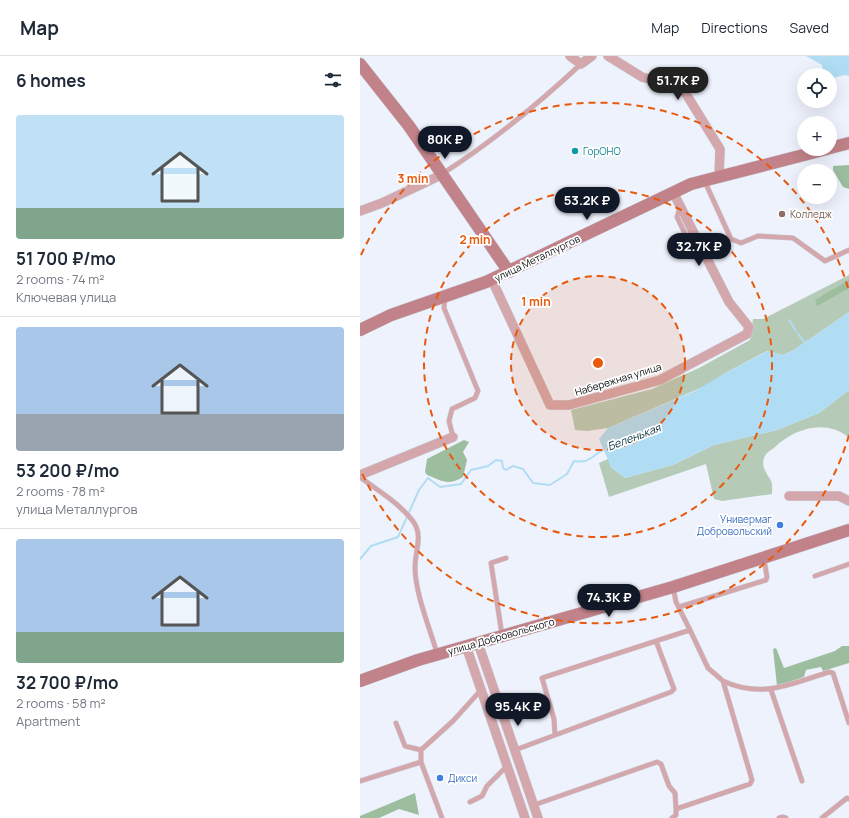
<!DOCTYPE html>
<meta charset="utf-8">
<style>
body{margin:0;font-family:Manrope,sans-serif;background:#f2f2f3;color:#1f2937;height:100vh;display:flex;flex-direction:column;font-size:15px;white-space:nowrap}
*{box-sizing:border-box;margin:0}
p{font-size:13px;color:#747a83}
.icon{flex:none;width:22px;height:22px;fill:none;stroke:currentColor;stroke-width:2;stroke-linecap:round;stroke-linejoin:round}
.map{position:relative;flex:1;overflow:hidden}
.drawer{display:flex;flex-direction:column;background:#fff;width:360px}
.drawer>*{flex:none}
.buttons{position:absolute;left:437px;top:12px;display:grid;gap:8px}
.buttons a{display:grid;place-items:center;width:40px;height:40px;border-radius:50%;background:#fff;box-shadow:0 4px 16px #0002;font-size:20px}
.price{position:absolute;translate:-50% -34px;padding:0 9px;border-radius:14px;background:#111827;color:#fff;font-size:13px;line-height:26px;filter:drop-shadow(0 1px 2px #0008)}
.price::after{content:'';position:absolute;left:50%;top:24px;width:12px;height:9px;margin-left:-6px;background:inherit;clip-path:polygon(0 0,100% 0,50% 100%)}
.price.selected{background:#222;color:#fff}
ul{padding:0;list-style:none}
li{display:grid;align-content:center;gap:8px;height:212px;padding:0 16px}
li+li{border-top:1px solid #e0e1e3}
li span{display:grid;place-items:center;height:124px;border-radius:4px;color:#555}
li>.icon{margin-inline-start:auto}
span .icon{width:72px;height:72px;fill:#fffc;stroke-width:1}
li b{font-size:17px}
h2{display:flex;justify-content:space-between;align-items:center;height:48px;padding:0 16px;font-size:17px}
header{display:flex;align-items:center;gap:24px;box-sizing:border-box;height:56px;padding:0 20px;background:#fff;border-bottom:1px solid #e0e1e3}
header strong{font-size:19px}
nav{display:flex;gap:22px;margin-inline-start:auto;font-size:14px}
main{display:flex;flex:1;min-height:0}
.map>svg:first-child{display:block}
.green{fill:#b5cab7}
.forest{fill:#9cbd9e}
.water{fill:#b0ddf3}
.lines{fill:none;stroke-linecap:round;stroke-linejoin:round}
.stream{stroke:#b0ddf3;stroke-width:2}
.lane-casing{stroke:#caced7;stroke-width:5.5}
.street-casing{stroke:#caced7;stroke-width:10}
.secondary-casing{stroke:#caced7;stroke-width:13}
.lane{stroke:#d3a7ab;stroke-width:4.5}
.street{stroke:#d3a7ab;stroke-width:9}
.secondary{stroke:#c18289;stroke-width:12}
.ring{fill:none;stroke:#e8590c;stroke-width:2;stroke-dasharray:7 5}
.culture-dot{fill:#0f9aa8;stroke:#fff;stroke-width:1.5}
.education-dot{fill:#8d6e63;stroke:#fff;stroke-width:1.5}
.shop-dot{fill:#3f7fe0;stroke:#fff;stroke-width:1.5}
.labels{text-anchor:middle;stroke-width:3.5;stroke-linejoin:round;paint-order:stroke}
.culture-label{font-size:10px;fill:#0d838f;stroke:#fff;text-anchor:start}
.education-label{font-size:10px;fill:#785e54;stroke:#fff;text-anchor:start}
.street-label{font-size:10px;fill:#101114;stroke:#fff}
.shop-label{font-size:10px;fill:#366cbe;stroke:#fff;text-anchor:end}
.water-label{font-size:11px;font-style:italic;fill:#093141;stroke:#fff}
.centre{fill:#e8590c;stroke:#fff;stroke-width:2}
.ring-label{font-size:12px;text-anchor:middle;font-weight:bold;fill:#e8590c;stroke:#fff;stroke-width:3.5;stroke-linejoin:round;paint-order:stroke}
</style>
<header>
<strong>Map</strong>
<nav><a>Map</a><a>Directions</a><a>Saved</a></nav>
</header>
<main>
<section class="drawer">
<h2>6 homes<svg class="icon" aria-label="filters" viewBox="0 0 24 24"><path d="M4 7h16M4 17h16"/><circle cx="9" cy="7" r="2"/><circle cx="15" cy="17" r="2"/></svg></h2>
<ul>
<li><span style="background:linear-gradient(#bfe0f5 75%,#7fa58c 0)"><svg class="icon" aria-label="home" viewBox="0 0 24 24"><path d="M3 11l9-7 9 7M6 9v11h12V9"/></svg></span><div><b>51 700 ₽/mo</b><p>2 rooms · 74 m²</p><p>Ключевая улица</p></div></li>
<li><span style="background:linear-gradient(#a9c7e8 70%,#9aa5b1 0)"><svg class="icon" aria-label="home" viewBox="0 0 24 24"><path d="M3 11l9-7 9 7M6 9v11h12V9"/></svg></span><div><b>53 200 ₽/mo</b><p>2 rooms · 78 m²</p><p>улица Металлургов</p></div></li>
<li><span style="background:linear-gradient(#a9c7e8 75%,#7fa58c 0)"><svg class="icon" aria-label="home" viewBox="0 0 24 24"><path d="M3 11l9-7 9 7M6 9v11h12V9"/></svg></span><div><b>32 700 ₽/mo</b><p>2 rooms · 58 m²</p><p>Apartment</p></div></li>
</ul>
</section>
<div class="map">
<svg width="489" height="762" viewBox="0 0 489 762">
<rect width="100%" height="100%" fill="#eef2fc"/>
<path class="green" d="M489,219V256L434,294L423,299L407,295L367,316L345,330L248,372L227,375L215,374L211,354L292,333L339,312L390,284L393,263H403Z
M489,334V382C466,362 433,373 414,392C411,394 406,397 405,400C400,409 406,416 410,423C413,427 412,433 412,438L362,445L354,443L346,408L249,441L239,407L248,403L251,411L265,422L313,409L354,389L417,374L459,357Z"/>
<path class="forest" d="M489,109V133L483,131L473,114V110Z
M489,224V232L457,250L455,244Z
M104,384L109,386L103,396L107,404L103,421C88,430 82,425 67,419L65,416L67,403Z
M482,590H489V607L463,615L461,611L446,614L444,621L417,630L413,593L416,592L424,612L475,595Z
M55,737L59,759L39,753L19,762H0V760Z"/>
<path class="water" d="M446,0H489V20L484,19L470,23V19H464L462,9Z
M489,256V334L459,357L417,374L354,389L313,409L265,422L251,411L239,383L248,372L335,335L367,316L408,295L423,299L434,294Z"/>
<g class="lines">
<path class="stream" d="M429,264L436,275
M438,278L446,288
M0,503L11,490L38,481L59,434L68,422L80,431L101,428L111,414L128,410L136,404L142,405L143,412L146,414L153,410L163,413L173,427L190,429L207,418L214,405C231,408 233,398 246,392"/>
<defs>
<path id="lane" d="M82,118C132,86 177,49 221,8
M345,126L371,183L381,187L398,180L433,182L465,205L489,194
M320,151L317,161L332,192L341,193
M85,241L84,252L118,335L115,342L92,353L89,365L93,381
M0,421C17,434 39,447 52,464C64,478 55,495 55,511C55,537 70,573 77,597
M455,520L489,508
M319,551L406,524L407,521L404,503
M142,579L131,507L146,502
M363,625C402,643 431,628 469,616L473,617L489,667
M411,634L442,725
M36,667L45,690L61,694
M195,679L194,663L182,622L296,585
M155,694L311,636L314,633L296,585L330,574L316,546L313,531
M0,725L61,706
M110,746L122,740L127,730L147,710
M174,749L297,706L301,708L309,730L315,737L316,753L390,728L392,724L363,625L348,612L330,574
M82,762L61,706V694L93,665L121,634
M312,762L316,759V753
M419,762L423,761L426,762
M462,762L487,742L489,743"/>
<path id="street" d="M210,0L221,8L232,0
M248,0L282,21L323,33L360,93L359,121
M0,155L22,147L81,119
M132,224L190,349H209L300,324L387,278L389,271L369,246L313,136
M0,419L93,381
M429,440H479L489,445
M118,587L178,762
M106,590L165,762"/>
<path id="secondary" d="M0,8L49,70L149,216
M470,92L489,87
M0,274L31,259L126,226L331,128L467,93
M0,625L58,604L313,531L489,474"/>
</defs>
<use href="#lane" class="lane-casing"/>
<use href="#street" class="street-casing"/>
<use href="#secondary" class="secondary-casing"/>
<use href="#lane" class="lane"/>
<use href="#street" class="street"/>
<use href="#secondary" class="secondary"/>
</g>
<circle cx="238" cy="307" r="87" fill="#e8590c" fill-opacity=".12"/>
<g class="ring">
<circle cx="238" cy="307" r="87"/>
<circle cx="238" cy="307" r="174"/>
<path d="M489 379A261 261 0 0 1 1 415M1 199A261 261 0 0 1 489 235"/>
</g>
<circle class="culture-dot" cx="215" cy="95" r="4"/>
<circle class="education-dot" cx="422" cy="158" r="4"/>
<g class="shop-dot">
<circle cx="420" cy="469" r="4"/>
<circle cx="80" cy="722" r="4"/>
</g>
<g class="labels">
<g class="culture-label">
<text x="223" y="99">ГорОНО</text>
</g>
<g class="education-label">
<text x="430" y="162">Колледж</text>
</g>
<g class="street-label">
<text transform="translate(177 202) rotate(-26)" y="4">улица Металлургов</text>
<text transform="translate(258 323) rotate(-17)" y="4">Набережная улица</text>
<text transform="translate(141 580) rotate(-16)" y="4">улица Добровольского</text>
</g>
<g class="shop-label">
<text x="412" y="467">Универмаг<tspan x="412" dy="12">Добровольский</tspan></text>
<text x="88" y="726" text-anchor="start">Дикси</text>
</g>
<g class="water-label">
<text transform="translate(274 381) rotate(-21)" y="4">Беленькая</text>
</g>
</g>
<circle cx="238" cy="307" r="6" class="centre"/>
<g class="ring-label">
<text x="53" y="127">3 min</text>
<text x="115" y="188">2 min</text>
<text x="176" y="250">1 min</text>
</g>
</svg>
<div class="buttons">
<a><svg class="icon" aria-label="locate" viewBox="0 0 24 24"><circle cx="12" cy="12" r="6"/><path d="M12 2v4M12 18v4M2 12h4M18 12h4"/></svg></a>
<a>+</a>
<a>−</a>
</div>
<b class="price selected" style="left:318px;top:45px">51.7K ₽</b>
<b class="price" style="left:85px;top:104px">80K ₽</b>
<b class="price" style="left:227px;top:165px">53.2K ₽</b>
<b class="price" style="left:339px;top:211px">32.7K ₽</b>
<b class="price" style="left:249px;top:562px">74.3K ₽</b>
<b class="price" style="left:158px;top:671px">95.4K ₽</b>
</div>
</main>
